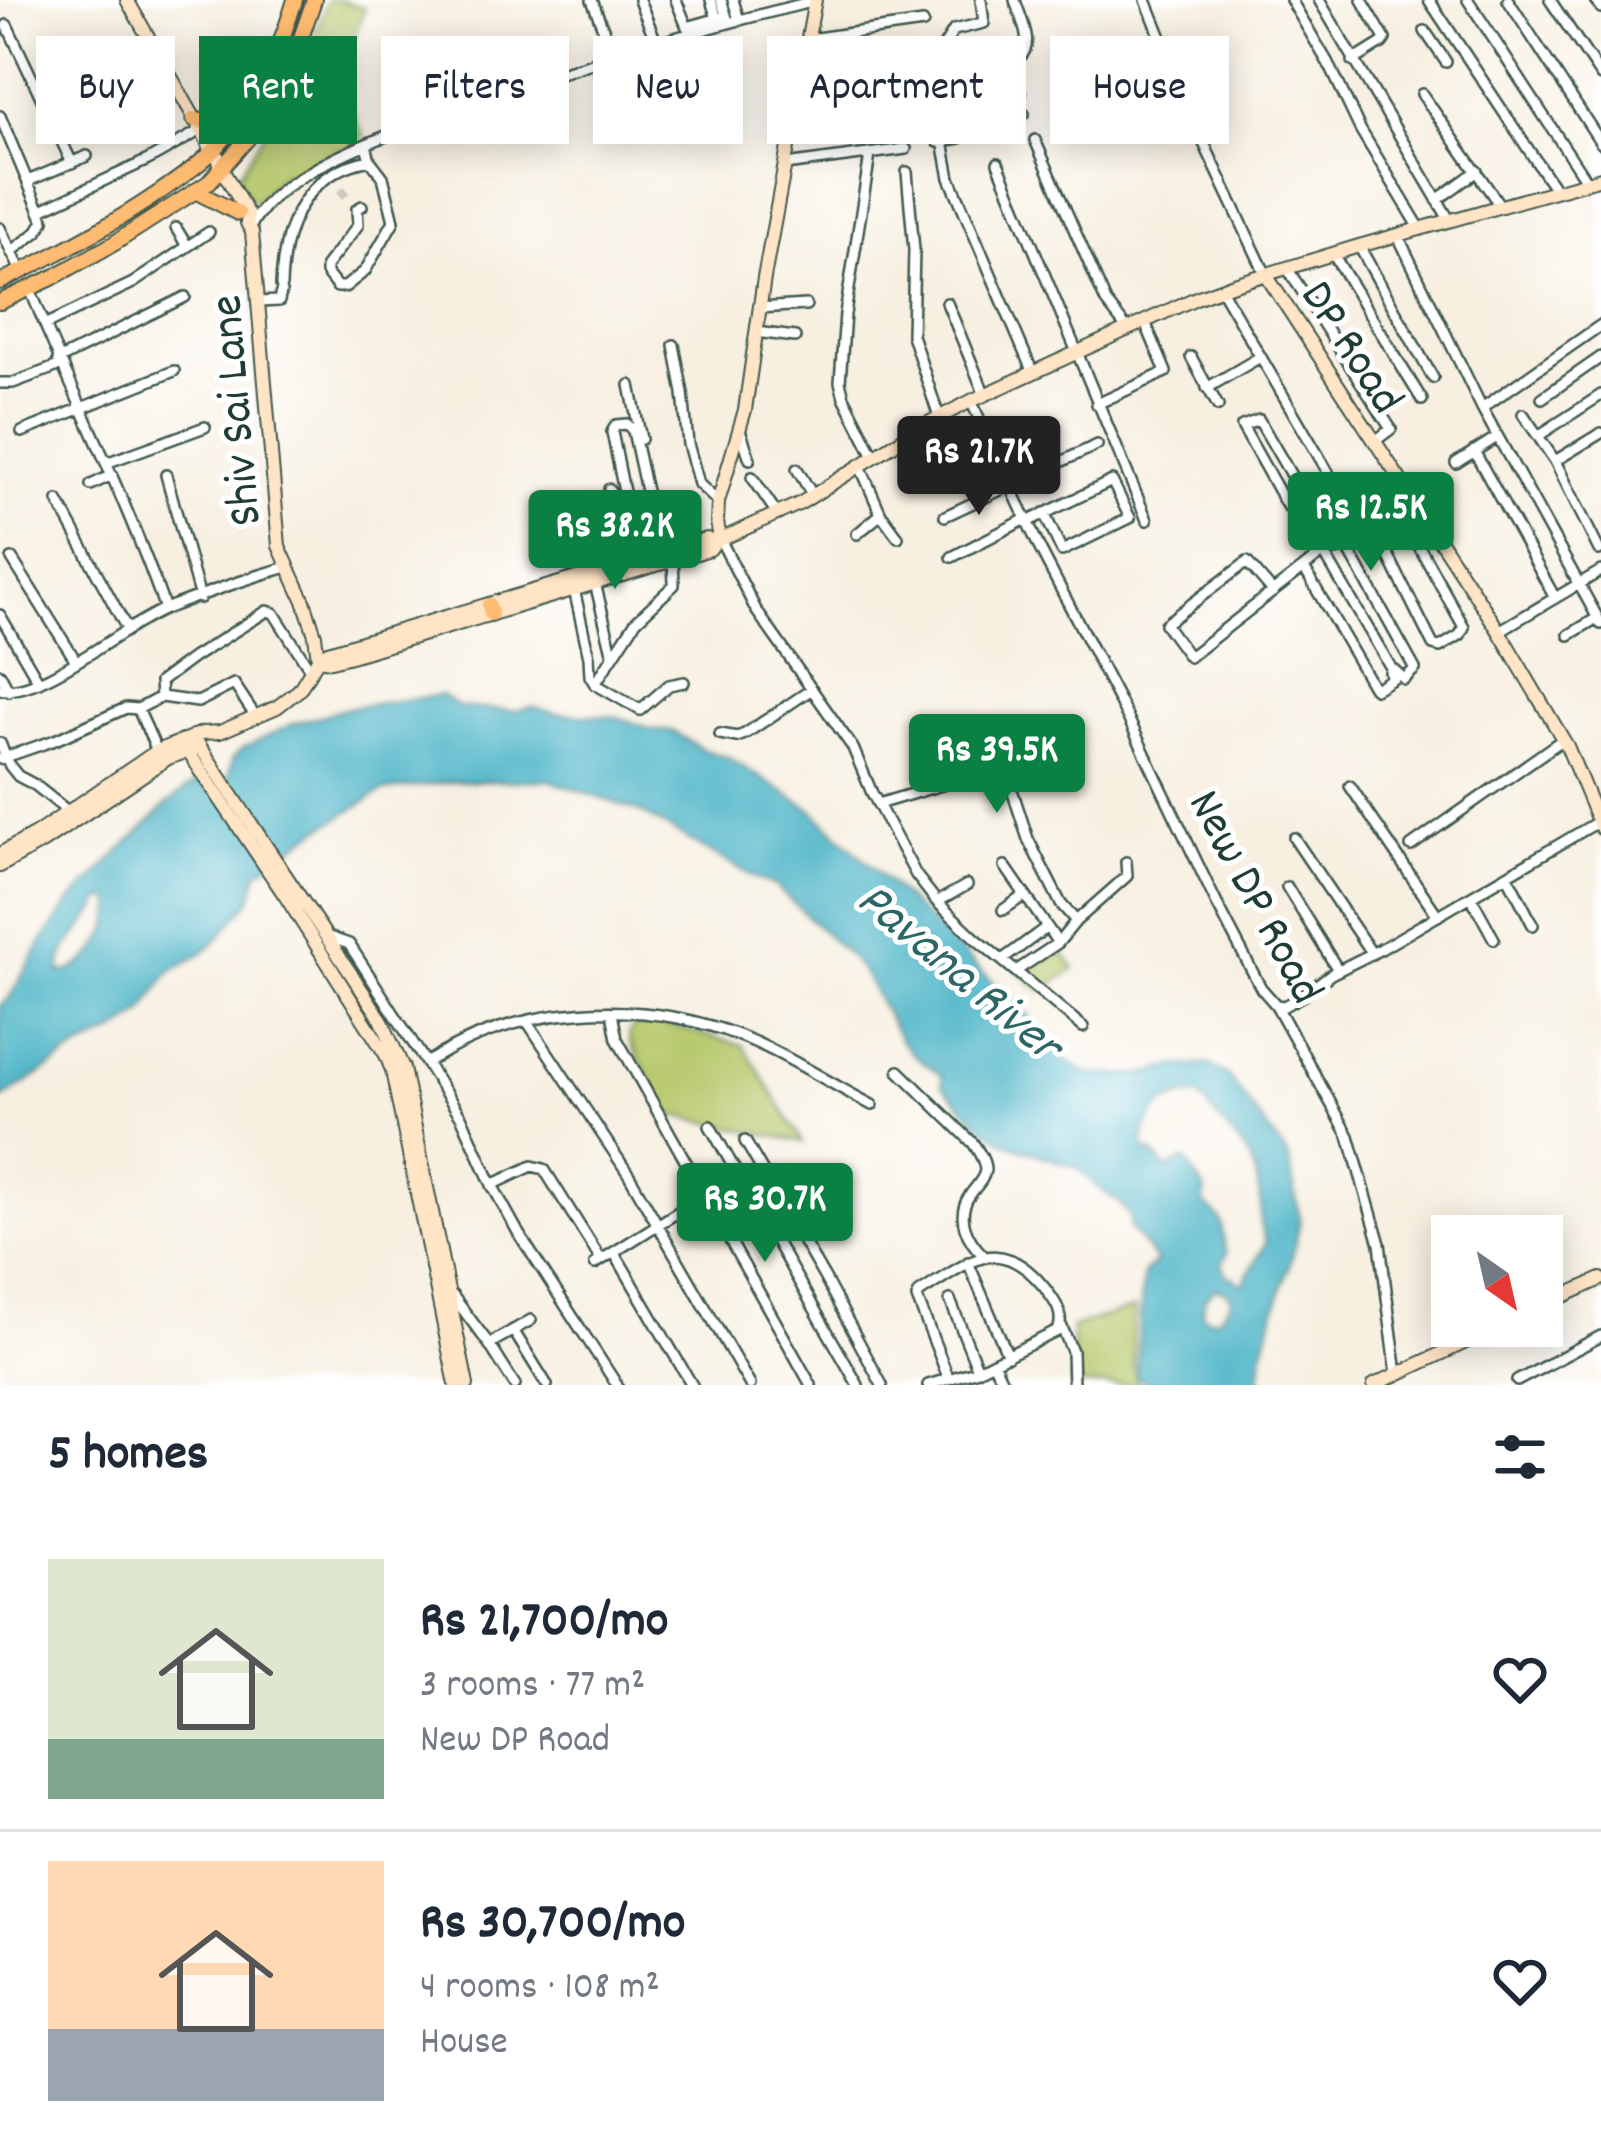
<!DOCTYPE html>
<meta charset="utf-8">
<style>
body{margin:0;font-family:Dekko,sans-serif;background:#f6f6f7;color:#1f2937;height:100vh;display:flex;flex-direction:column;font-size:45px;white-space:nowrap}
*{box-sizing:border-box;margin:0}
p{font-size:39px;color:#747a83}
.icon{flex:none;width:66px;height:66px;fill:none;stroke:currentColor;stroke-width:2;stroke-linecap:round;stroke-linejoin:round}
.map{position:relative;height:1385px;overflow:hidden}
.side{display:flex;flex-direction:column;background:#fff;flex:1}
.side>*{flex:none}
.banner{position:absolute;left:36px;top:36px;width:1530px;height:108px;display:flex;gap:24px}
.needle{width:78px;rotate:146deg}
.tools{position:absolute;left:1431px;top:1215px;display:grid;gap:24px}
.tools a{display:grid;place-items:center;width:132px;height:132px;border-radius:0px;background:#fff;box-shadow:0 6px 30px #0003;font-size:60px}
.price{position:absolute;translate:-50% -102px;padding:0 27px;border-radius:12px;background:#0b8043;color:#fff;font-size:39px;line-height:78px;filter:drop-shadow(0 3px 6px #0008)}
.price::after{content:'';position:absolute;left:50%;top:72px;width:36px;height:27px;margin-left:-18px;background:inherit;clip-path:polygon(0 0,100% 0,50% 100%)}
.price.selected{background:#222;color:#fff}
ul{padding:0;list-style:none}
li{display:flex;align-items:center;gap:36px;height:300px;padding:0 48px}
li+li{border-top:3px solid #e0e1e3}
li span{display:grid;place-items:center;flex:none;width:336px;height:240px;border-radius:0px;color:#555}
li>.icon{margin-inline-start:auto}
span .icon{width:144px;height:144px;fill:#fffc;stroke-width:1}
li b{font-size:51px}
h2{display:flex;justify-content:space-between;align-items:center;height:144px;padding:0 48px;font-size:51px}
.tag{padding:0 42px;border-radius:0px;background:#fff;box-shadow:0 6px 30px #0003;font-size:42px;line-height:108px}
.tag.selected{background:#0b8043;color:#fff}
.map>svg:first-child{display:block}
.green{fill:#b6c86b;stroke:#6a8250;stroke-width:3}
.water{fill:#48b3c6;stroke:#34787d;stroke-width:3;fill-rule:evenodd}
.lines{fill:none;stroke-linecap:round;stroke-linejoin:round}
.street-tunnel{stroke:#cccbbe;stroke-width:9;stroke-dasharray:9 4.5;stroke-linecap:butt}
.street-casing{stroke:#3f584e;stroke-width:14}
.secondary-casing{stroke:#3f584e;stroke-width:16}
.primary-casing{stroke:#3f584e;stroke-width:18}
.street{stroke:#fff;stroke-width:9}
.secondary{stroke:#ffe4c6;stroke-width:12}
.primary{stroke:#ffbb71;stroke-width:14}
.labels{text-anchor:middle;stroke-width:10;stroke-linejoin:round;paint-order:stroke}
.street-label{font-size:48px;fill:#1f3d34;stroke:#fff}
.water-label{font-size:51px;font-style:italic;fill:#2d6667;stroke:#fff}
</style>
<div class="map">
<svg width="1601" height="1385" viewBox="0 0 1601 1385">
<rect width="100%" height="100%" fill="#fff"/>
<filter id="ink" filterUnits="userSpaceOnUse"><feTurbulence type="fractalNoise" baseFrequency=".00833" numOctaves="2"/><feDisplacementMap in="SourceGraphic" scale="24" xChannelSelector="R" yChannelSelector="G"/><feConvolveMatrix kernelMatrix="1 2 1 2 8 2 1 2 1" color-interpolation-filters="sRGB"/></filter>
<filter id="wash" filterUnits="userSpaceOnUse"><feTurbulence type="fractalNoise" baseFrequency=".004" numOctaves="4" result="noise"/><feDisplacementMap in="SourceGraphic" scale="48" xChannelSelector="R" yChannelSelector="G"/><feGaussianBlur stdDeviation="2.7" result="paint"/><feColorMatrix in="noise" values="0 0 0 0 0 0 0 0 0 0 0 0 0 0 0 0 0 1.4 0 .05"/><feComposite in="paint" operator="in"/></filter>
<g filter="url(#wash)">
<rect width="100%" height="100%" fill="#f7efe0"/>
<path class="green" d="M327,0H339L365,8L338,79L364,138L287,178L284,173L257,201L249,200L238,176L301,72Z
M1058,946L1075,969L1042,991L1019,972Z
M651,1021L743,1045L803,1142L664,1113C659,1100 654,1087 648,1074C638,1053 610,1026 651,1021Z
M1134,1308L1133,1366L1138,1385H1073L1072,1327Z"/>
<path class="water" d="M440,695L459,707L515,711L533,707L554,713L619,717L650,729L672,731L704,750L727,757L810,808L1028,1015L1065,1059L1088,1074L1141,1075L1171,1067L1209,1064L1228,1076L1289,1158L1300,1220L1294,1250L1263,1349L1260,1385H1146L1143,1378L1136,1379L1143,1274L1157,1261L1130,1229V1216L1117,1201L1097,1187L1077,1168L1006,1143L982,1126L942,1085V1076L912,1053L901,1041L863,972L850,957L774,885L757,879L640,812L549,780L450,782L383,791L304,839L258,872L251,899L211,947L168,974L142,1014L116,1032L76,1051L0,1100V1005L9,998L42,942L70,902L168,803L196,782L208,778L214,782L228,779L232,759L242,749L292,724L352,707ZM105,899L111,900C118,928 89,970 60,973C61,941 89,928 100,902ZM1188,1095L1199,1097L1244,1150L1250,1160L1256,1175L1261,1207L1260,1224L1266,1243L1242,1285L1234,1277L1228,1276L1222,1264L1227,1253C1217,1226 1231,1223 1203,1204L1206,1192L1185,1159L1167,1169L1151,1152H1145C1140,1122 1160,1101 1188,1095ZM1215,1288L1226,1291L1231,1296L1230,1303L1218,1318H1207L1202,1313L1205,1298Z"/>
</g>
<g filter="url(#ink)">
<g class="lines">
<path class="street-tunnel" d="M341,189L346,197"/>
<defs>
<path id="street" d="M592,0L614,57
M639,0L657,44
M676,0L687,27L726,16
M711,0L717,19
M721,0L727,18
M733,0L739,20
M1146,0L1201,137L1266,275
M1291,0L1331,68L1360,129L1421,230
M1319,0L1450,221
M1429,0L1556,191
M1468,0L1587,182
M1508,0L1601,143
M1550,0L1601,76
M1595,0L1601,8
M7,25L72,163
M1425,31L1446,62
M809,39L923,23
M1353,61L1382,43L1385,39L1362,0
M801,74L921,58
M948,76L944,46L954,30L984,23L981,0
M1422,94L1501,207
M797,98L935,78L1020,57C1035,43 1020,18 1015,0
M933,113L938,142L960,138L1024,114
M0,116L44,221L37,232L11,252
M791,131L933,113H950L1021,94
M1035,140L1106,302L1128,330
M943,141L950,178L1033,373
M870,155L845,314L840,382L844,397L874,456
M998,163L1147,520
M785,165L906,149
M907,172L914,250L912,335L939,417
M28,181L87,156
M1437,200L1477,171
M362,206L357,209L358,225L326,266V273L337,287H345L365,271L394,221L383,177L370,160L366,145
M41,210L148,160L201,130
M250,227C259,211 271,198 286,187C334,153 391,134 445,114C566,68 690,31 815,1
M0,228L21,271
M176,228L187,246
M1398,236L1482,408L1601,624
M1359,246L1433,378
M1333,254L1422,400
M1287,268L1391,429L1375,441
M281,286C283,225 305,172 370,160
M30,289C73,396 127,499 165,609
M1221,289L1328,472L1330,477L1303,496L1259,420L1242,426L1287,506L1303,496
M258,302L279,301L281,292
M947,303L985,395
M759,308L806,305
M45,325L133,283L209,232
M756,332L795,337
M674,345L683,393L688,444L699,484L718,502
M1191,357L1218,406
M58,360L185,297
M0,383H13L61,365
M630,385L641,439
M1207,388L1260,357
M1542,398L1601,357
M971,401L1040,549L1128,718L1216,902L1261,988L1276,1005L1349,1136L1380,1244L1397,1374
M1097,404L1166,372L1145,322
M1482,408L1601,325
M1523,414L1555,461
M740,430L750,459
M22,432L174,371
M1538,436L1601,395
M1474,451L1555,598
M106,463L205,427
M1456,463L1497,437
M860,466L881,514L898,537
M797,469L813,496
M166,475L200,598
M752,477L778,515
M91,485L112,475
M609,489L627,564
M58,501L127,629
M945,516L1097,445
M1027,522L1112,481L1130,518L1062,551L1044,513
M1411,532L1464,627L1460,635L1440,647L1433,645L1381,541L1402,529L1411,532L1416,523L1425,517
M857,534L881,514
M720,539L756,610L853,748L872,793L916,875L937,902L975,938L1083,1027
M1599,550L1555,461L1601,433
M1324,553L1390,666L1404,679L1415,669L1351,554L1344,545L1336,550
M673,556L674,585L636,621L595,684L640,710L669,685L684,682
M952,557L1026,519
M12,559L76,661
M638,561L612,432L616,425L627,424L633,431L660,555
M1304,568L1373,687L1375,689L1394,678L1390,672
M595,583L613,656
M574,589L589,657L590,676L595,684
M1273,592L1247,562L1165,624L1189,657L1406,488
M0,615L39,682
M1499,631L1601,571
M1569,635L1597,618
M0,674L9,691
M0,689C40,698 123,626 165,609C206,593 246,578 288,567
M161,697L198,702L234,684L256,717
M138,709L157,751
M720,734L737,737L745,734L812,689
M0,743L10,766L18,776L35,785L70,813
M0,759L55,740L126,708L138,709L161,697L160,682L194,657L267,611L274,613L311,671
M1350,786L1438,916
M878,804L945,784L982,760L992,762L1013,793L1028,839L1061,904L1076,921
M1294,838L1372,954
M1411,846L1562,740
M1005,866L1058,943
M1507,875L1533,925
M1287,887L1338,970
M1471,897L1494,939
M937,902L967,885
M1003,910L1025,895
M326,936L349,944L426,1063L462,1118L492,1185L519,1234L617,1385
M1002,960L1047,927
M1016,971L1058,943L1076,921L1127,876L1126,862
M1276,1005L1284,1006L1302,996L1331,974L1381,949L1601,820
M612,1013L617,1039L811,1385
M527,1021L629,1175L750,1385
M426,1063C517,1004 639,997 740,1036C782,1052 831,1084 872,1105
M899,1071L973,1143C978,1151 985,1160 985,1170C984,1180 975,1187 970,1195C955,1216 967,1240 984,1256
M710,1126L858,1385
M745,1141L824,1277L882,1385
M492,1185L532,1166L544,1169L601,1260
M614,1252L692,1385
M968,1262L1008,1356
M595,1264L705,1195
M452,1295L489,1344
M950,1300L978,1370
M1061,1325L1072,1351L1073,1385
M513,1330L547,1385
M993,1362L1004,1385
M1517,1381L1601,1336
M515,1385L489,1344L531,1320
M928,1385L975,1371L1058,1331C1065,1314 1055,1301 1044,1287C998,1231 968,1263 919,1293L917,1298L948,1377"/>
<path id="secondary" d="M127,0L207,140L211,154
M210,147L215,149L222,169L248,215L247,223L252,232L279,546L304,601L315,635L318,659
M1266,275L1499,631L1567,746L1601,828
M720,539L717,522L718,502L745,410L764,278L815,0
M318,659L331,661L351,656L710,549L715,542L801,503L926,424L971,401L1196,298L1231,285L1359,246L1601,178
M193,736L381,1019L403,1068L467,1385
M181,741L286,897L386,1055L392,1071L456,1385
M0,854L37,833L157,751L202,733L220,732L277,707L299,690L318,659L328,652L707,539L715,542
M0,866L43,842L168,758L195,749
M1542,1306L1601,1279
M1374,1385L1500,1326"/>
<path id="primary" d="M194,119L215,125L240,118
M195,191L238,213
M0,282C56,255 109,227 160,192C180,178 202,163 218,146C255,104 279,53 295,0
M0,302L52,278L113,244L208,183L249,137L281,86L294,58L314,0
M489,605L491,614"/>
</defs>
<use href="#street" class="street-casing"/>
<use href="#secondary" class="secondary-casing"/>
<use href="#primary" class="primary-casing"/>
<use href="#street" class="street"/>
<use href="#secondary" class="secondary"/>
<use href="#primary" class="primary"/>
</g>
</g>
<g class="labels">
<g class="street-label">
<text transform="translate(1355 345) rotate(57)" y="17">DP Road</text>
<text transform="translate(232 411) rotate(-95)" y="17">Shiv Sai Lane</text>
<text transform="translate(1259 895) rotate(62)" y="17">New DP Road</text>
</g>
<g class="water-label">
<text transform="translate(962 969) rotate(40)" y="18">Pavana River</text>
</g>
</g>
</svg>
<div class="tools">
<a><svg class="needle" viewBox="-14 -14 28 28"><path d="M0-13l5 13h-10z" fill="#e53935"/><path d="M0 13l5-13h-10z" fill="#747a83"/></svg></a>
</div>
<b class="price selected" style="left:979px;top:518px">Rs 21.7K</b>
<b class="price" style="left:1371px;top:574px">Rs 12.5K</b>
<b class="price" style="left:615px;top:592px">Rs 38.2K</b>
<b class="price" style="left:997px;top:816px">Rs 39.5K</b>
<b class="price" style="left:765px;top:1265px">Rs 30.7K</b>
<div class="banner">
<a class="tag">Buy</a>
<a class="tag selected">Rent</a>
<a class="tag">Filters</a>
<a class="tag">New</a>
<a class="tag">Apartment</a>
<a class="tag">House</a>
</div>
</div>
<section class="side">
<h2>5 homes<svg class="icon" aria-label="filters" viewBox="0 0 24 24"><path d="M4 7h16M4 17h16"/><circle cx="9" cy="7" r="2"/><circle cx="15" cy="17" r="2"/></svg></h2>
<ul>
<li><span style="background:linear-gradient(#dfe7d0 75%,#7fa58c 0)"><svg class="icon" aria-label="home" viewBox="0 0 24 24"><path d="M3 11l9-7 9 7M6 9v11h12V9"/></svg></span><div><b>Rs 21,700/mo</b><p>3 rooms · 77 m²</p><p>New DP Road</p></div><svg class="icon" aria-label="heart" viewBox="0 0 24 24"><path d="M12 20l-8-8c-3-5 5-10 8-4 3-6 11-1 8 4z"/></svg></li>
<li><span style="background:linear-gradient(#ffd9b3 70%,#9aa5b1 0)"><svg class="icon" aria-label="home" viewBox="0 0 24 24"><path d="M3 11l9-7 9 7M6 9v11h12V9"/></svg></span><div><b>Rs 30,700/mo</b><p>4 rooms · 108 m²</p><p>House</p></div><svg class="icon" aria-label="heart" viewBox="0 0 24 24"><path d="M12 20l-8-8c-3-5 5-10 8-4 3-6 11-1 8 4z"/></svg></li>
</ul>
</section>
